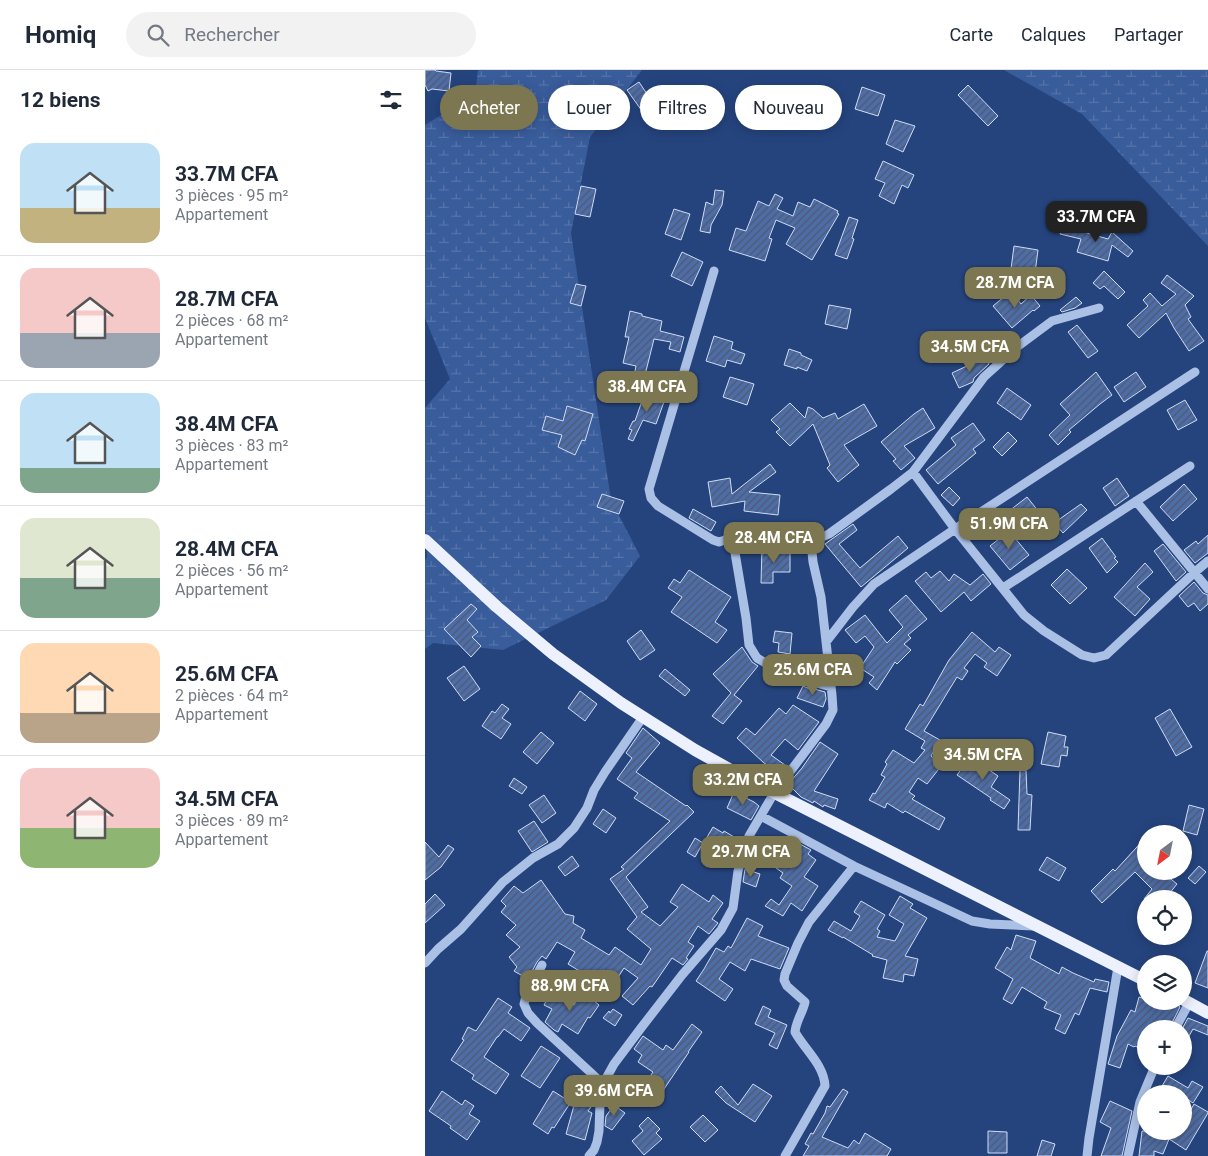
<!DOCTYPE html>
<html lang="fr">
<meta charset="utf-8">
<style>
body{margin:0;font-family:Roboto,sans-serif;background:#f2f2f3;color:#1f2937;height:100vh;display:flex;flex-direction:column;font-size:19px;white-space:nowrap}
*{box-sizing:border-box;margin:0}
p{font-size:16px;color:#747a83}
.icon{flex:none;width:28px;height:28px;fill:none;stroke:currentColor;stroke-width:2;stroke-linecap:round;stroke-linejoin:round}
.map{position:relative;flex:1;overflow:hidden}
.details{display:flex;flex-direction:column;background:#fff;width:425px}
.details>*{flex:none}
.banner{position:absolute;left:15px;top:15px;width:475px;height:45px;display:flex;gap:10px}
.needle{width:32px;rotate:212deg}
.buttons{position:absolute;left:712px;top:755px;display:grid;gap:10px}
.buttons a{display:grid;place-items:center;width:55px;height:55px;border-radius:50%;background:#fff;box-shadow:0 2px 12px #0003;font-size:25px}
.price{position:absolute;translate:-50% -42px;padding:0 11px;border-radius:10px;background:#7d7751;color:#fff;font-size:16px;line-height:32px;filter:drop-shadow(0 1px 2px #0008)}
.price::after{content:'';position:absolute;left:50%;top:30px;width:15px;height:11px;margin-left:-8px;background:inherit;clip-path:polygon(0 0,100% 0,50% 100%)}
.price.active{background:#222;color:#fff}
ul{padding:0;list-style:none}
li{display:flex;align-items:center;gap:15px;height:125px;padding:0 20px}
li+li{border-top:1px solid #e0e1e3}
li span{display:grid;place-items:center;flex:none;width:140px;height:100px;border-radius:15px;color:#555}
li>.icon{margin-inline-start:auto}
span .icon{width:60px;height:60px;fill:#fffc;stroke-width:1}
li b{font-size:21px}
h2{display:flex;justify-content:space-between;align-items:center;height:60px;padding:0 20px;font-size:21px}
.chip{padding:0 18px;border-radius:22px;background:#fff;box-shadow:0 2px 12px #0003;font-size:18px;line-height:45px}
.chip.active{background:#7d7751;color:#fff}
header{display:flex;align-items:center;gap:30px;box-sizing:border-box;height:70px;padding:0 25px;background:#fff;border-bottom:1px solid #e0e1e3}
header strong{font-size:24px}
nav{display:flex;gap:28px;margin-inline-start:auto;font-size:18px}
.search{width:350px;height:45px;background:#f2f2f3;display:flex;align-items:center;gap:12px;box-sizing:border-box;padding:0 18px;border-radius:28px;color:#747a83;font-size:19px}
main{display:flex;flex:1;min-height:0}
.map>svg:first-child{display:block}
.wetland{fill:url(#wetland-marsh)}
.building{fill:url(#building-hatch);stroke:#cedcf4}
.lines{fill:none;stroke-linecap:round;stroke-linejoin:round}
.minor{stroke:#abc0e5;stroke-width:9}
.major{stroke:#ecf1fd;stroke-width:12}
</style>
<header>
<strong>Homiq</strong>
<div class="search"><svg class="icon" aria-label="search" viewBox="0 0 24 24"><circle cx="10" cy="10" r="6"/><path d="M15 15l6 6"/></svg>Rechercher</div>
<nav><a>Carte</a><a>Calques</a><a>Partager</a></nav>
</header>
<main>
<section class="details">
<h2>12 biens<svg class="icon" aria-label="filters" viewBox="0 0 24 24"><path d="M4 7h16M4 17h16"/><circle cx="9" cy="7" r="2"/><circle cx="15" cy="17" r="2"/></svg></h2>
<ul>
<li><span style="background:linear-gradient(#bfe0f5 65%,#c2b280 0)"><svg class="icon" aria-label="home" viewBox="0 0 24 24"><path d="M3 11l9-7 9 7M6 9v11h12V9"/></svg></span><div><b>33.7M CFA</b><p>3 pièces · 95 m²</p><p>Appartement</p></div></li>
<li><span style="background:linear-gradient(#f6c9c9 65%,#9aa5b1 0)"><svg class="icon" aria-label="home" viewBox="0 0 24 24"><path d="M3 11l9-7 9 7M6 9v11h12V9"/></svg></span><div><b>28.7M CFA</b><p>2 pièces · 68 m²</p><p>Appartement</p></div></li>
<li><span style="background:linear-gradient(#bfe0f5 75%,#7fa58c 0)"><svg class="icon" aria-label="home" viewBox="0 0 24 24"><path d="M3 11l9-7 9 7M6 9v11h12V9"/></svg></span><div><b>38.4M CFA</b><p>3 pièces · 83 m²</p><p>Appartement</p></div></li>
<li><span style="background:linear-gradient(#dfe7d0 60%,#7fa58c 0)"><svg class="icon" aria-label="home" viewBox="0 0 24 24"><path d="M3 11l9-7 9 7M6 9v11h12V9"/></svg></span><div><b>28.4M CFA</b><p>2 pièces · 56 m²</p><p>Appartement</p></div></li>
<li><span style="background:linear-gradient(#ffd9b3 70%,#b9a48a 0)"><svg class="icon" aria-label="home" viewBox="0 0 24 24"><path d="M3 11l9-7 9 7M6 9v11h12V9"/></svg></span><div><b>25.6M CFA</b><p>2 pièces · 64 m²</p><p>Appartement</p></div></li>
<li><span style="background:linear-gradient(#f6c9c9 60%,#8fb573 0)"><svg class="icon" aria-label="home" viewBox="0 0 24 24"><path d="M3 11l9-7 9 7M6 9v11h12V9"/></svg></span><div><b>34.5M CFA</b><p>3 pièces · 89 m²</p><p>Appartement</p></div></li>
</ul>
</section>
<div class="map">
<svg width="783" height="1086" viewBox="0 0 783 1086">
<defs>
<pattern id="wetland-marsh" width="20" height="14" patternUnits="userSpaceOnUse" patternTransform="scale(1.25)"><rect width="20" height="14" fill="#395c9b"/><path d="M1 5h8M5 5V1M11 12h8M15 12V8" fill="none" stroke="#5774aa"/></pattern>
<pattern id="building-hatch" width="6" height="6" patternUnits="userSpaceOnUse" patternTransform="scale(1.25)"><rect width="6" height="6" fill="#4e6da7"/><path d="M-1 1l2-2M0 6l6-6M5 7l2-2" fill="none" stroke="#4d5970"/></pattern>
</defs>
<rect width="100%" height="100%" fill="#25447e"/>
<path class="wetland" d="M53,0H217L165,67L146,163L186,430L215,486L181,530L78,580L8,573L0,579V490L2,487L0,454V338L25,309L0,248V55L50,24Z
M579,0H783V176L657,44Z"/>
<path class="building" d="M0,0H10L11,1L26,3L24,21L7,19L3,21L0,15Z
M214,12L222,24L234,35L223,46L217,41L202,20Z
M543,15L573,46L563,56L533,25Z
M437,17L460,25L453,46L430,39Z
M470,50L490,56L478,82L461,74Z
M458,91L489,105L483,118L477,115L469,134L454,126L460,113L450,109Z
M156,116L171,119L165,147L150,144Z
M290,120L299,121L297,135L286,155L285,163L275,161L281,132L288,135Z
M350,124L358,128L352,139L368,146L373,132L385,137L389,129L413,141L412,143L414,144L387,190L361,174L370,158L351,150L344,168L347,169L340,191L304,180L311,158L321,161L333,131L344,136Z
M249,139L265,144L256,170L240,164Z
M424,147L433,150L427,168L429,169L422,189L410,185Z
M638,152L650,155L648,159L683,169L687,162L708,181L703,187L687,175L683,191L652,182L656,169L635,164Z
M589,176L613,180L610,203L586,199Z
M257,182L278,192L267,216L246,206Z
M679,201L700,222L693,229L679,216L675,219L668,213Z
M742,205L769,226L760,235L766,247L763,249L779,271L764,281L749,258L741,243L714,268L702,255L723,236L718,230L725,223L737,236L751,224L736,213Z
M151,214L161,216L156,236L145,233Z
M586,221L596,234L606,225L615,236L609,241L608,240L587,258L568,236Z
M651,227L657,233L650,238L637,242L635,240Z
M404,235L426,239L422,259L400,254Z
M205,241L217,244V246L237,251L235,261L259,267L255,282L244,279L246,272L229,269L219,309L209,306L211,296L198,293L204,267H200Z
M652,255L673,281L663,288L643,262Z
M289,266L308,272L306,279L320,284L316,294L302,290L300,297L281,291Z
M364,279L376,283V285L387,290L382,301L372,297V299L359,295Z
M561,287L564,294L549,308L548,312L534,318L527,303Z
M671,302L687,325L675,334L644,360L646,362L633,375L624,365L645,345L635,334Z
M711,302L721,317L699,332L689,317Z
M305,307L329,314L322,335L298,327Z
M582,318L606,335L596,350L572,333Z
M220,322L240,329L231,354L218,350L208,371L203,369L207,360L204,359L208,351H210Z
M760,330L772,350L753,360L742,340Z
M365,333L380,348L383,337L388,339L398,348L410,343L413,349L439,334L452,356L419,375L434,395L413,412L402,398L405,395L388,354L365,376L351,362L355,359L346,350Z
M142,336L168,344L160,371L157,370L150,385L133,377L137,365L117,360L121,346L138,351Z
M498,338L510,358L479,376L490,388L476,400L468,391L471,389L456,372L489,344Z
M548,353L560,370L548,379L551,383L513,414L501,400L531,375L526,368Z
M583,362L592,371L577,386L568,377Z
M345,394L351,402L324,422L355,425L353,445L319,441L320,431L287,437L283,412L305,408L307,424Z
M692,408L704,426L690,436L678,418Z
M759,414L772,429L748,451L735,437Z
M524,417L535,428L528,436L516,425Z
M177,424L199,431L194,444L172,437Z
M602,427L614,442L590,461L579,445Z
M656,434L662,440L638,463L629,453Z
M268,439L291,452L286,461L264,448Z
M428,454L432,460L414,474L435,498L473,466L483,478L436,517L400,474Z
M584,461L604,485L585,500L565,476Z
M783,465V483L770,493L759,480L771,471L773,474Z
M677,468L691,487L689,488L693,492L682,503L664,478Z
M738,474L761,502L751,511L729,481Z
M337,478H354V483H365V502H348V513H336Z
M720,493L728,502L712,517L725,529L710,546L689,527Z
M642,499L662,518L645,534L626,515Z
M264,500L306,527L290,552L302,560L292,573L246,542L257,527L243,518L249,509L255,513Z
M515,501L524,511L529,504L545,515L558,504L566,514L546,531L539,522L516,542L490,511L501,502L506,508Z
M769,512L778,523L783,525V534L775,541L769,533L763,537L754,526Z
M481,525L502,549L483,565L486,568L479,574L486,580L472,594L470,592L452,620L444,613L449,607L435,598L449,577L440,566L431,573L420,560L440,545L462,573L478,557L464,540Z
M46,534L52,539L42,550L53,562L47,567L56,576L46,587L19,559Z
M216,560L230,580L215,590L202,571Z
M350,561L367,563L365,584L353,582L354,573L348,572Z
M547,562L570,582L574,577L586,585L572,606L559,597L562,593L550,584L539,598L543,601L537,610L532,607L499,661L515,670L506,686L517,695L502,714L493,708L484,722L490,726L487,729L520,748L514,760L480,741L478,743L462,733L460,738L444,730L448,723L450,724L460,707L456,705L462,694L460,692L468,680L489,693L500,680L496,678L500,671L480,659L495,634L498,636L524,590Z
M317,577L327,592L333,596L309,625L317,631L298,654L287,646L306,623L288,604Z
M39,596L55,619L39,631L22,608Z
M240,599L265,620L260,626L234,606Z
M378,616L385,619L386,618L400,622L401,629L398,637L372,628Z
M155,621L172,634L160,651L143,638Z
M77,634L84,639L77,648L86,654L76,669L57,656L67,641L70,643Z
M368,635L394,652L373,680L360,669L346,685L360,695L354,703L339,693L312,668L321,658L330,665L354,638L361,644Z
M745,639L767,677L751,686L730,648Z
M218,658L235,673L211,702L261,736L262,735L269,742L201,807L223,837L216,842L235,856L253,837L245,832L257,814L284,832L288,825L298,833L287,849L293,853L284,864L273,856L263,872L269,876L261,888L263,889L258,895L247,888L227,917L225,916L208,935L197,926L213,908L199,898L188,915L164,901L161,905L143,894L150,882L132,872L121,889L117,886L112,892L103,909L89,901L92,897L84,887L95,877L81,865L91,855L76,842L81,836L76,831L89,816L98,823L116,810L140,844L149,846L148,853L160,860L156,868L184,885L190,877L216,895L226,879L202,859L212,847L185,809L199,799L196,797L245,751L209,728L213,723L192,709L207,688L201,683Z
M116,662L129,673L112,694L98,682Z
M623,662L641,666L639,677H643L642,686L636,685L634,697L616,694Z
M395,672L413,684L389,721L413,729L410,739L399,735L398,737L389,731L388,733L376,727L363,714L377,698Z
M545,687L573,706L566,717L585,730L579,739L565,730L566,728L532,705Z
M595,700H601L602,724L607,725L605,760H593Z
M89,708L102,717L97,724L84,716Z
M309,722L329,732L334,736L326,750L302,738Z
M119,725L131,743L117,753L104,735Z
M764,735L779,739L772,765L758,761Z
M178,739L191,748L181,763L168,754Z
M109,751L123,772L107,782L93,761Z
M288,757L298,763L299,761L316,771L314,777L308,788L288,777L287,779L278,774Z
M362,767L386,780L383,784L391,790L379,807L393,816L377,841L366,833L358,846L340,836L346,829L354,835L367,816L355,808L358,803L344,793Z
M721,767V801H736L752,814L740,829H719L727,819L710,802L677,833L666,821L688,799L690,801Z
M270,768L278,773L270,787L262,782Z
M0,772L14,787L23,775L29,779L16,797L0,810Z
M147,786L154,796L140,806L133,797Z
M622,787L641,798L634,811L614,800Z
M774,796L781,802L770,814L763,808Z
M320,799L335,804L331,817L318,812Z
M10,824L20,835L0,853V834Z
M475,826L488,834L485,838L502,848L480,886L493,889L489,906L479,904L478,912L458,908L462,890L447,886L448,885L418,867V868L403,860L409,851L426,861L435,846L429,842L436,831L460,845L452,859L455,861L452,867L470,871L479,854L464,845Z
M322,848L338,856L333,866L364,878L355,899L326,889L320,901L305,892L294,909L308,919L300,931L271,911L279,899L291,878L299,882L303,876L306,878Z
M591,865L611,871L605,888L634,904L637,897L648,903L669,912L670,909L684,912L682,922L665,918L654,945L650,943L640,964L630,959L636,945L619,938L622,932L597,917L587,934L578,929L588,909L570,898L582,877L586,880Z
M782,881H783V918L770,913Z
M157,920L170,927L168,930L174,935L165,948L163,947L153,964L137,954L133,962L129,960L120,952L127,939L119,935L126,922L149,935Z
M714,927L721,929V931H728L744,937L746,931H748L752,933L755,937L744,959H721V981L710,976L709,977L703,974L695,998L683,994L692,966L706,940L710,942Z
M73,928L87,937L83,943L105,958L96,971L79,959L73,967H72L59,987L84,1004L71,1024L47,1009L49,1005L26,990L39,970L37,969L43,957L51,961Z
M338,936L346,940L343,947L362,955L352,979L344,975L350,963L330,954Z
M188,939L197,945L190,956L178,948L184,941L185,943Z
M763,948L783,956V965L768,959L759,975V959H757Z
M267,954L277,962L263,982H264L233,1028L217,1018L228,1002L213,992L217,985L209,979L218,966L238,980L241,975L248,980Z
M116,976L135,988L115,1018L96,1006Z
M743,1006L763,1018L767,1011L778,1017L768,1033L759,1027V1024H750L737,1016Z
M151,1011L170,1025L169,1033L163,1041L167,1043L160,1070L141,1064L153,1021L129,1058L127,1057L123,1064L108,1054L128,1021L139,1028Z
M328,1014L347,1026L330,1052L301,1033L290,1022L296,1016L313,1035Z
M418,1019L423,1022L397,1067L423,1078L429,1070L434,1074L440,1063L466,1079L462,1086H378L384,1076L380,1074L386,1063L388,1064L400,1043L402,1036L405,1037Z
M17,1021L37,1035L40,1030L49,1036L44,1044L55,1051L42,1070L25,1058L26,1056L4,1041Z
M685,1031L707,1041L697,1086H676L686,1058L675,1052Z
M769,1034L783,1042V1043L761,1080L744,1069L738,1084L729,1081V1086H714L717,1061H759V1052Z
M189,1035L200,1043L187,1060L180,1056L181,1046Z
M278,1045L293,1060L280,1072L265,1057Z
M223,1047L235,1059L231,1063L237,1069L219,1085L207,1071L218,1061L214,1056Z
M563,1061L582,1062V1083H563Z
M617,1070L630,1074L626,1086H612Z"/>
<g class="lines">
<path class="minor" d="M289,201L224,419L226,428L233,436L288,470L294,472L300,470L313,461L322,459H335L386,472L404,464L466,419L488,402L559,307L592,277L627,251L674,238
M488,402L530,459L599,545L619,561L657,585L669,588L681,585L770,502L783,491
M711,431L783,519
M307,465L321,548L324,575L332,588L349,598L370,607L406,617
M578,518L765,396
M401,572L428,537L449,514L530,459L770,302
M336,746L429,796L547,851L565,854L609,856
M0,893L13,879L36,859L78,812L108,788L133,774L149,758L162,738L169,720L180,702L218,647
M117,895L101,926L99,934L103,943L112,953L178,1014
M750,959L764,933
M164,1086L169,1080L172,1072L174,1061L175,1033L178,1014L189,994L216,958L257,905L296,860L308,838L313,801L324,766L349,723L401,654L408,640L407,625L396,527L388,492L386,472
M360,1086L400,1016C399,995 380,980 370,962C371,951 378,942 380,932L362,916L359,910L360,904L373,873L384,852L429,796
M662,1086L664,1068L693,897
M703,1086L715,1032L730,996"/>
<path class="major" d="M0,470L72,537L128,584L196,633L270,680L322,709L721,911
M759,930L783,943"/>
</g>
</svg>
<div class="buttons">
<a><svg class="needle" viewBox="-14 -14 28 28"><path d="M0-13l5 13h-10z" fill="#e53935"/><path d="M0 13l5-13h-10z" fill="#747a83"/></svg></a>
<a><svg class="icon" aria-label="locate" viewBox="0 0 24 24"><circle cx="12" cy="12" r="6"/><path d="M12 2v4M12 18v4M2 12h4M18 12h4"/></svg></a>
<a><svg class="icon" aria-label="layers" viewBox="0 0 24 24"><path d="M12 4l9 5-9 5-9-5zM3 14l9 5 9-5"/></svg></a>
<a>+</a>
<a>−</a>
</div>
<b class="price active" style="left:671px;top:173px">33.7M CFA</b>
<b class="price" style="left:590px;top:239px">28.7M CFA</b>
<b class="price" style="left:545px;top:303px">34.5M CFA</b>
<b class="price" style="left:222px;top:343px">38.4M CFA</b>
<b class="price" style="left:584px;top:480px">51.9M CFA</b>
<b class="price" style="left:349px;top:494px">28.4M CFA</b>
<b class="price" style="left:388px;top:626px">25.6M CFA</b>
<b class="price" style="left:558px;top:711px">34.5M CFA</b>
<b class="price" style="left:318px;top:736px">33.2M CFA</b>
<b class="price" style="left:326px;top:808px">29.7M CFA</b>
<b class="price" style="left:145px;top:942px">88.9M CFA</b>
<b class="price" style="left:189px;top:1047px">39.6M CFA</b>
<div class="banner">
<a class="chip active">Acheter</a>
<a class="chip">Louer</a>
<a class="chip">Filtres</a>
<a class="chip">Nouveau</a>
</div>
</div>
</main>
